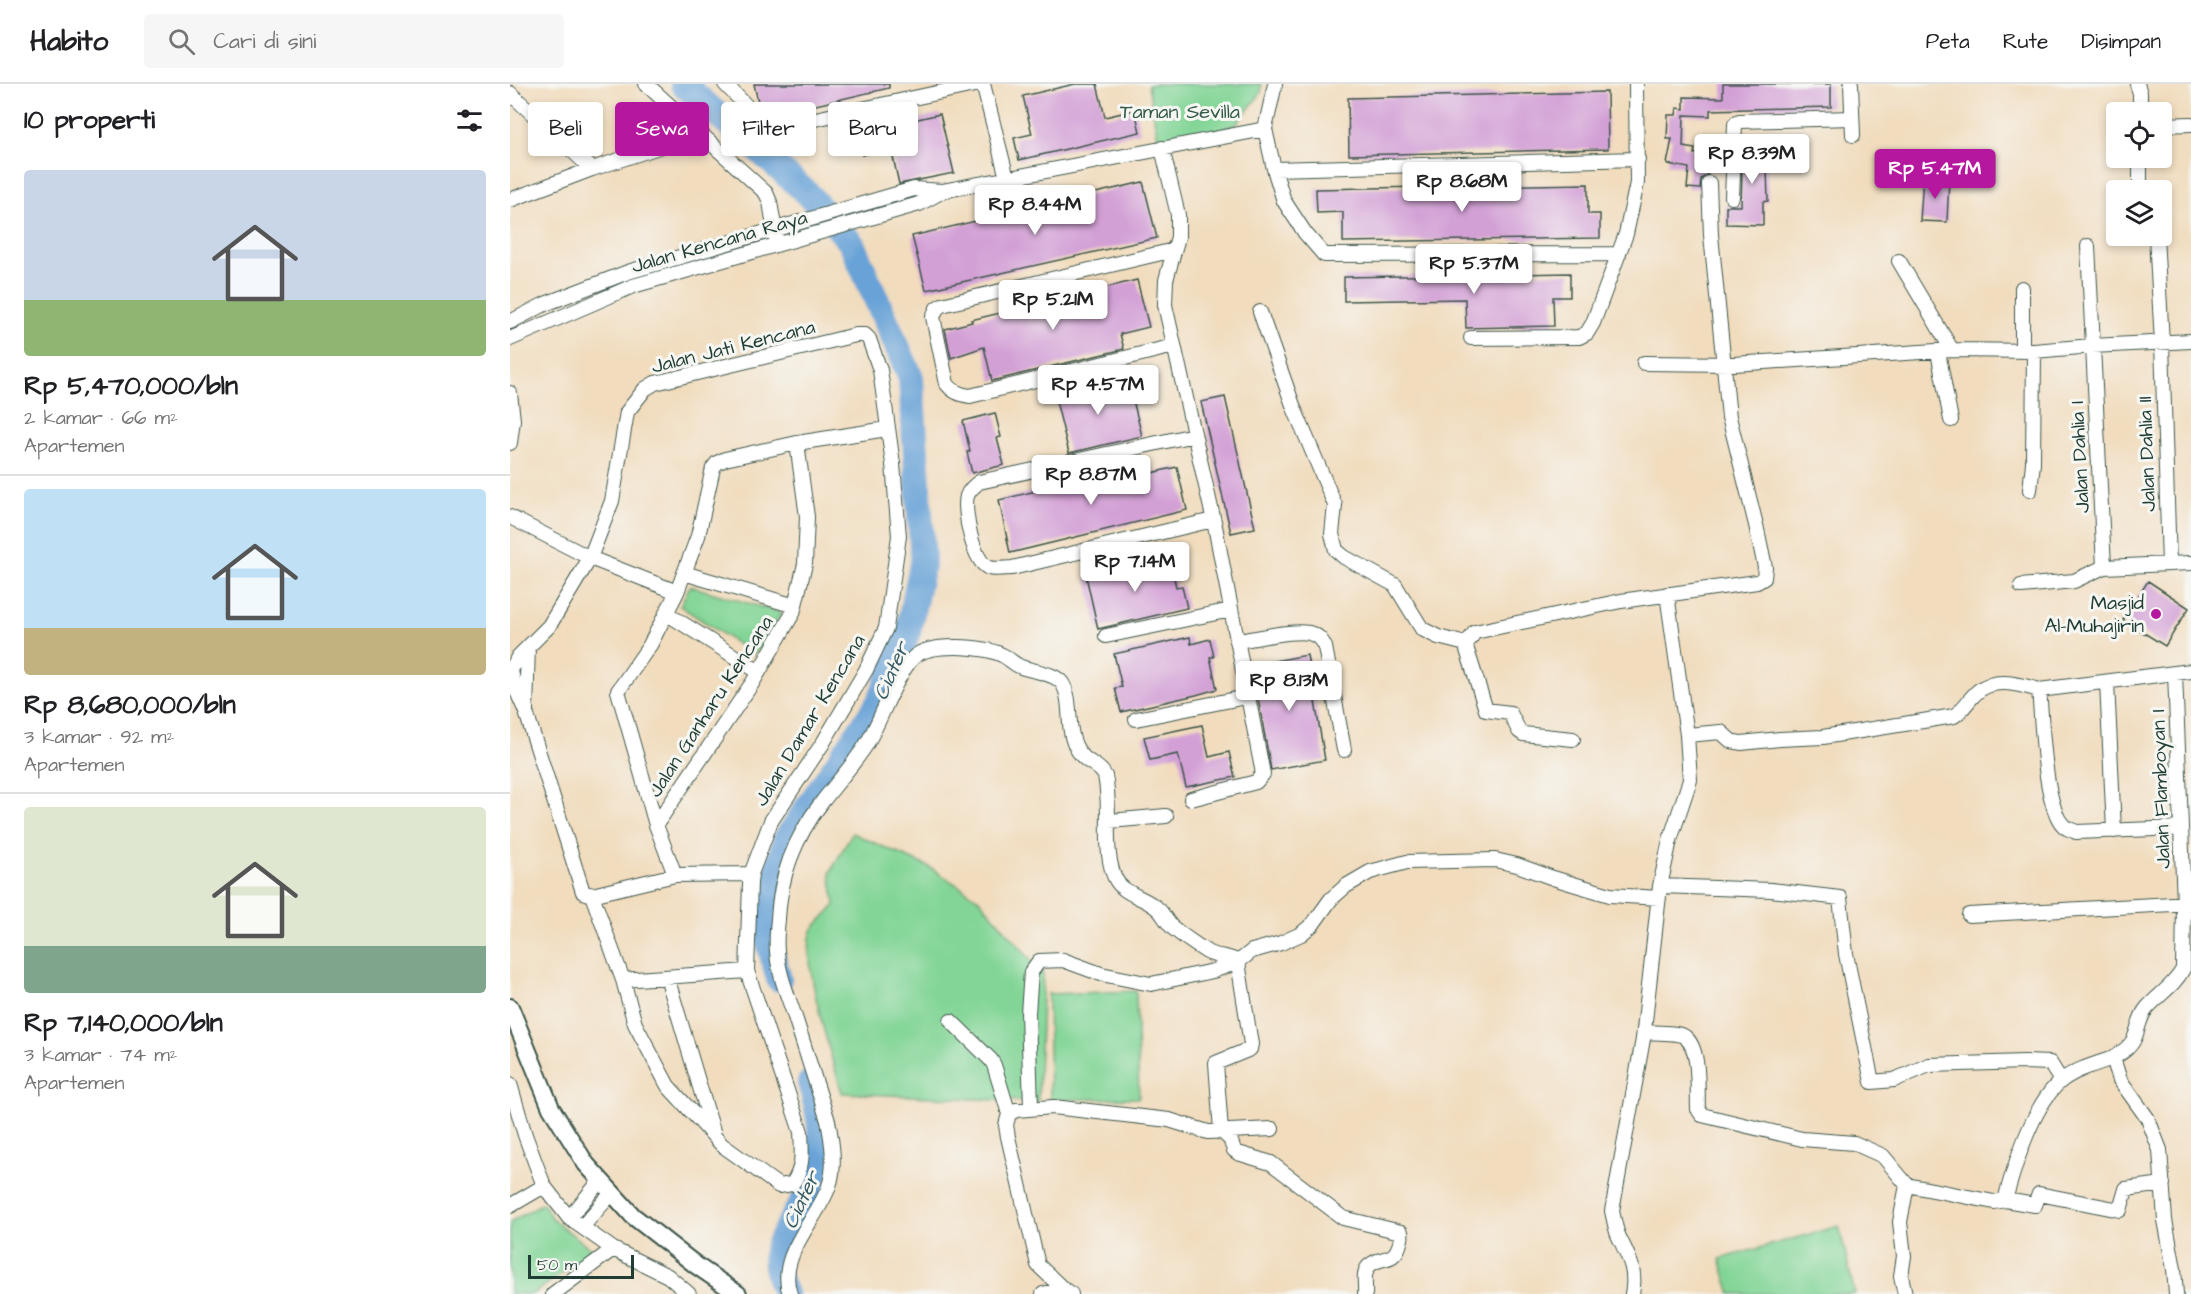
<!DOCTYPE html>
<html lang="id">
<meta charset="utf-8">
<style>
body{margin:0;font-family:"Architects Daughter",sans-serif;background:#f6f6f6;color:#202124;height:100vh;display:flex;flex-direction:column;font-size:22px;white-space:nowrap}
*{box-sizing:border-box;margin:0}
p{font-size:20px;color:#757577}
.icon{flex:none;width:33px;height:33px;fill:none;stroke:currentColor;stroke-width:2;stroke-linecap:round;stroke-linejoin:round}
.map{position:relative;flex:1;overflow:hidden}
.side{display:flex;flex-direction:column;background:#fff;width:510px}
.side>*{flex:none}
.guide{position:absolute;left:18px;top:18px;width:570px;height:54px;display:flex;gap:12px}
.fabs{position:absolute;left:1596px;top:18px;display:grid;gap:12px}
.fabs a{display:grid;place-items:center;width:66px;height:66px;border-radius:6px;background:#fff;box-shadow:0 3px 9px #0003;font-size:30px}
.scale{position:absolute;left:18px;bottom:15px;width:106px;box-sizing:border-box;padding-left:6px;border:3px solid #1f3d34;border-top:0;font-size:16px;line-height:21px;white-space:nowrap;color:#1f3d34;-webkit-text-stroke:4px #f6f6f2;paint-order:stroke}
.price{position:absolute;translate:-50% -51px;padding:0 14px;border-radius:6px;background:#fff;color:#222;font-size:20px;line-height:39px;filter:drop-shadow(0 2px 3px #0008)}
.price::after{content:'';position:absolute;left:50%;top:36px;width:18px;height:14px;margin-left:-9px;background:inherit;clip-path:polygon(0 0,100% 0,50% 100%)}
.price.on{background:#b5179e;color:#fff}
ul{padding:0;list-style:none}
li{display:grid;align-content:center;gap:12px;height:318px;padding:0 24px}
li+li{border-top:2px solid #e0e0e0}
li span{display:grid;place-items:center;height:186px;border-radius:6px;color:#555}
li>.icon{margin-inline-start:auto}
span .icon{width:108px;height:108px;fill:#fffc;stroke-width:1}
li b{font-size:26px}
h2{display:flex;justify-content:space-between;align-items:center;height:72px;padding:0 24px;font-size:26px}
.tag{padding:0 21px;border-radius:6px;background:#fff;box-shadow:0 3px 9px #0003;font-size:21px;line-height:54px}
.tag.on{background:#b5179e;color:#fff}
header{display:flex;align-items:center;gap:36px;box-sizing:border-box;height:84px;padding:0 30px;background:#fff;border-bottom:2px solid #e0e0e0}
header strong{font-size:28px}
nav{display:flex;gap:33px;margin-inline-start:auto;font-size:21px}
.search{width:420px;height:54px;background:#f6f6f6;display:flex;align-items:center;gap:15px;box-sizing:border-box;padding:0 21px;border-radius:6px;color:#757577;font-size:22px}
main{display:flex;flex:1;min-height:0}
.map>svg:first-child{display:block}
.green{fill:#83d597;stroke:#518966;stroke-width:1.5}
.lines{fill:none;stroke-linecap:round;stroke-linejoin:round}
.river{stroke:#67a2d7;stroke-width:26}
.building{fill:#d3a0d6}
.minor-casing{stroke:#3e5549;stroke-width:16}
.tertiary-casing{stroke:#3e5549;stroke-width:20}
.minor{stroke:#fff;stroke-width:14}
.tertiary{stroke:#fff;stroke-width:16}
.poi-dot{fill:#b5179e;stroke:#f6f6f2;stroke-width:2}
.labels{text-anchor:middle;stroke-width:6;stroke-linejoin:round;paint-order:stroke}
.park-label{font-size:20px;fill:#335b48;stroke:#f6f6f2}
.street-label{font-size:20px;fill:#1f3d34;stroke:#f6f6f2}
.poi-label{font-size:20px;fill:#1f3d34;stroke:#f6f6f2;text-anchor:end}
.water-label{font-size:21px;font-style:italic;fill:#355b65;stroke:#f6f6f2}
</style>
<header>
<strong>Habito</strong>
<div class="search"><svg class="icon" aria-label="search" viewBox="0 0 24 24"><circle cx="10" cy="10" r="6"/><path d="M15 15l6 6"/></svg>Cari di sini</div>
<nav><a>Peta</a><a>Rute</a><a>Disimpan</a></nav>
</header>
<main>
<section class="side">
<h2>10 properti<svg class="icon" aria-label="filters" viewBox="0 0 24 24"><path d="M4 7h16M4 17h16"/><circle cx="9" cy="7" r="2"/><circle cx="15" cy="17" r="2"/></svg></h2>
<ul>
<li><span style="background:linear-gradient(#c9d6e8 70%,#8fb573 0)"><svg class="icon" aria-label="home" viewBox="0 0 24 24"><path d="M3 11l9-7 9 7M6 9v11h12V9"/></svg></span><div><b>Rp 5,470,000/bln</b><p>2 kamar · 66 m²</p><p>Apartemen</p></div></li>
<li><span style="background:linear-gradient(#bfe0f5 75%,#c2b280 0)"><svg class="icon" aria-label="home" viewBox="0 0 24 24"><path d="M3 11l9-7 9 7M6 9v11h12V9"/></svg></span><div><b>Rp 8,680,000/bln</b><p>3 kamar · 92 m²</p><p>Apartemen</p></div></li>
<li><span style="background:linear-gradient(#dfe7d0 75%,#7fa58c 0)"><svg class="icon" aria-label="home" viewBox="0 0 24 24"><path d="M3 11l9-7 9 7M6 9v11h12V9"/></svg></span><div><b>Rp 7,140,000/bln</b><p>3 kamar · 74 m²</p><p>Apartemen</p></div></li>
</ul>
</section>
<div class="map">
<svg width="1681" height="1210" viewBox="0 0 1681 1210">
<rect width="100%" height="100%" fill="#f6f6f2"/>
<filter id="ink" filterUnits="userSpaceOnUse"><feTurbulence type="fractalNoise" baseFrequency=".0167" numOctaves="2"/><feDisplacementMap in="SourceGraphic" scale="12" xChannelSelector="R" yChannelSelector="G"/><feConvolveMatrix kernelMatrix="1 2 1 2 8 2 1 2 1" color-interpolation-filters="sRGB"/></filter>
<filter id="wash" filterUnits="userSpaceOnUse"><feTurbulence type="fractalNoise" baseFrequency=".008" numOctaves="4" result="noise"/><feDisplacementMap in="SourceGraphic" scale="24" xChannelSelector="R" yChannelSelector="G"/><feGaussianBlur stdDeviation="1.35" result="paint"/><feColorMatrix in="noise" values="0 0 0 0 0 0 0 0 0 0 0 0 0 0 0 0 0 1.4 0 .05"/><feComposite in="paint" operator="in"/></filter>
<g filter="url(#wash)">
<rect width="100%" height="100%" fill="#f1dcbd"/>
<path class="green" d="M643,0H751V9L725,42L649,60L638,1Z
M180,502L272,529L244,571L170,522Z
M342,749L419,783L469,815L533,890L528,1018L332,1009C323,978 288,870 303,845C309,837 319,829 325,821L320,789Z
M626,907L629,1014L540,1016L538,910Z
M33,1119L42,1135L84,1167L23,1210H0V1138Z
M1329,1142L1345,1210H1221L1210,1175Z"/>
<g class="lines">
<path class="river" d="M173,0L298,110L342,160L401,294L413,476L398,548L369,618L276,755L252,835L269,895
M275,1210C269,1197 262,1179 267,1165C275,1140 295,1120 304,1095C316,1063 310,1030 300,999"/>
</g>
<g id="blocks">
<path class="building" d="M244,0H379V4L259,32L249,22Z
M565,0H587L595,33L625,26L630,48L509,76L504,54L522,50L513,12Z
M1213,0H1321V23L1200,26V32L1174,31L1173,63L1185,65L1184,70L1202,68L1203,84L1197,85V91L1191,95L1190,105L1177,104L1179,84L1157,80L1162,55H1157L1158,31H1166L1167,24L1174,25V13L1213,14Z
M1097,8L1098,65L839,71L838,14Z
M430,30L444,89L389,100L381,64L352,71L347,49Z
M1256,53L1258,117L1253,118V141L1216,140V122H1231L1233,54Z
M1413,93L1439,94L1437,138L1410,137Z
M633,98L647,154L416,206L402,152Z
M1078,100V130H1090V154L833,158V128L807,129L806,105Z
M1060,189V213H1043L1044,242L956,244L955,215L834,217V193Z
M627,196L639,243L610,250L614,265L482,297L474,263L441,274L435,245L462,238L461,236Z
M618,296L632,352L559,369L545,313Z
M715,313L745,444L721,449L691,318Z
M485,329L491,353L487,354L494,381L462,389L457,368L460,367L453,337Z
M639,380L641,389L667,383L677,426L500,469L489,416Z
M659,472L666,503L672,502L677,524L588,545L576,492Z
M1638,497L1679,524L1655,562L1613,536Z
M680,553L681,560L700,555L704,573H700L707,605L686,611L611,628L605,604L612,603L604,570Z
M797,571L815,676L761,686L742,581Z
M692,641L699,673L719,668L725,693L676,703L668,670L640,676L634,653Z"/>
</g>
</g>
<g filter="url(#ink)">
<use href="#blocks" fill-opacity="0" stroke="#3e5549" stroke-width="1.5"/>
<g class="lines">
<defs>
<path id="minor" d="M136,0L256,109L260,118L266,154
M215,0L255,41L263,44L469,0
M473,0L497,94
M765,0L755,45L764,85L774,117L795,149L814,171L1109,170
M1341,0L1343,51
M1627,0L1630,9V28
M0,9L82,85
M1652,41L1681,40
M652,64L668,131V153L656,196L655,221L705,442L753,690L746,698L681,715
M1630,74V106
M764,85L1128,75
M1222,113L1225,40L1229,37L1342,34
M0,116L82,85L191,49
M1646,152L1652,259L1659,480
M1578,162L1594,483
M1389,177L1442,266
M1512,204V266
M750,228L784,324L825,421L822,450L826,466L834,473L885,501L912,545L928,553L956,560
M0,238L35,220L118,188L404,105L432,107L755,45
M346,251H355L359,255L370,286L383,380L389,452L376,544L356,586L313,659L261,737L241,790L240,799L237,887L291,1048C292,1066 294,1085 282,1100L269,1102L212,1061L158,1002L125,940L113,896L82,811L73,808L16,628L4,601L1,586L8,573L39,542L80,474L102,417L117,328L135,305L145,299Z
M961,254L1069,253L1077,249L1083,239L1116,150L1127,99L1126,0
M0,255L123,202L409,120L431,108
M664,262L460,312C450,311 443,308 437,300L423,233L427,224L432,221L664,166
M1428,268L1441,336
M1134,279L1224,280L1442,266L1524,267L1582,262L1681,257
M0,309L3,336L0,359
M684,351L469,398C464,402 459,406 457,412C453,426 463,479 479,484C485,486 496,484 502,484L703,436
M1520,406L1523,379L1524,267
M0,433L80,474L167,508
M174,489L285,522
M1511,502L1564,497L1594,483L1681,479
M156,529L249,588
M596,552L721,526
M727,557C744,555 788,544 802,550C809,552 812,557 815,563L834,666
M1665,589L1674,819L1673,885C1664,902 1649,910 1637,924C1629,933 1629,944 1624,955C1620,964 1611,969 1603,974L1610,996L1638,1035L1650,1066L1655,1136L1664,1185L1666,1210
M1597,598L1604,747
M1529,606C1532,634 1534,725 1554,742C1557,745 1563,746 1566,748L1671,744
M16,626L18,563
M626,635L736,613
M1177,651L1211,648L1221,657L1231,659L1270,655L1313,653L1444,632C1453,626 1457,618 1464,611C1481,592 1508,600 1529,606L1681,587
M1063,655L1013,650L1009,647L1000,629L976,626L957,566L956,560L965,548L1111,517L1247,498L1254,494L1255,483L1246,441L1219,333L1201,151L1199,99
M600,737L656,732
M146,741L243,598L283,529L295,480L297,433L287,359
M165,791L146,741L108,607L140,561L167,508L188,452L203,384L207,379L215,375L287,359L377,345
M1150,802L1261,806L1330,814L1336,870L1362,998L1384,996L1419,981L1515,978L1540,979L1551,997
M82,811L165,791L241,790
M1459,831L1681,819
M157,893L203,1047
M113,896L237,887
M441,937L481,976L484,981L499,1030L496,1041L498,1053L528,1181L553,1205
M1134,948C1142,949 1169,948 1175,953C1191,965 1187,1007 1188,1025L1192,1031L1292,1055L1344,1059L1373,1072L1397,1101L1484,1118L1495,1116L1525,1121L1529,1110L1610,1126L1616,1105L1653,1100
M0,1000L15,1051L34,1102L59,1134L103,1165L158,1192L179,1210
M521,1023L518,929L521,888L529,877L553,876L591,890L641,900L703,887L728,878L742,867L771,859L791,850L803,840L821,815L836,802L860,788L897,778L985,776L1007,781L1043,794L1100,811L1149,814
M499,1030L506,1026L543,1023L659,1036L698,1048L762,1045
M1495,1116C1504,1083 1524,1018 1552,996C1567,985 1586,980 1603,974
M0,1122L34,1102
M59,1134L90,1097
M72,1143L102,1109
M43,1210L103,1165
M280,1210C266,1172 308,1135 319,1102C326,1082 322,1057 318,1037C307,1002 296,967 285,933C278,912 268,889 267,867C266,857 267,845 268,835C270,791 285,753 312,718C326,700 341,683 354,664C371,639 384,592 404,573C420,558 474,562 492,571C499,574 503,580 511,583C522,587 545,589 552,599C563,615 556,643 565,661C574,681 588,678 595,692C602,724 593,759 603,789C610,812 634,811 649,826C654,831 657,839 663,844C673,852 686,861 697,868C707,874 718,871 728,878L741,960L740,965L706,979L711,1047L720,1055L724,1066L728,1069L761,1079L833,1134L891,1148C892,1153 891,1156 889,1162C883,1180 870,1171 859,1182C852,1189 856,1201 855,1210
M533,1210L553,1205L561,1210
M1122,1210C1127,1185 1118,1172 1108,1151C1105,1143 1104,1135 1102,1127L1133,955L1150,802L1160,756L1180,696L1177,651L1157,510
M1395,1210L1391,1192L1394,1172L1390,1138L1397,1101"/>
<path id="tertiary" d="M0,923L41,1024L76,1080L123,1132L187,1182L228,1210"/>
</defs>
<use href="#minor" class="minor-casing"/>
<use href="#tertiary" class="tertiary-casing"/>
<use href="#minor" class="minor"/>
<use href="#tertiary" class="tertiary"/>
</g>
</g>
<circle class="poi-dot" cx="1646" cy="530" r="6"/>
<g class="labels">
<g class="park-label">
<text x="670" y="34">Taman Sevilla</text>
</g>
<g class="street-label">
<text transform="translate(209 157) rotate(-16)" y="7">Jalan Kencana Raya</text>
<text transform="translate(223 262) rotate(-14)" y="7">Jalan Jati Kencana</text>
<text transform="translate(1636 370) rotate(-92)" y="7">Jalan Dahlia II</text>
<text transform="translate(1569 373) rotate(-93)" y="7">Jalan Dahlia I</text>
<text transform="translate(200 622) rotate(-57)" y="7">Jalan Ganharu Kencana</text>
<text transform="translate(299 636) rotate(-59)" y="7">Jalan Damar Kencana</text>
<text transform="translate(1650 705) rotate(-92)" y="7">Jalan Flamboyan I</text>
</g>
<g class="poi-label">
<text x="1634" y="525">Masjid<tspan x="1634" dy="23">Al-Muhajirin</tspan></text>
</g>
<g class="water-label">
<text transform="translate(381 587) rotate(-67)" y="7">Ciater</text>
<text transform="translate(291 1116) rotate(-65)" y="7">Ciater</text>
</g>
</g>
</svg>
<div class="fabs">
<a><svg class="icon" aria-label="locate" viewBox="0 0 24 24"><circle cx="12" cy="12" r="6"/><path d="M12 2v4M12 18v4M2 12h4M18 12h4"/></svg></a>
<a><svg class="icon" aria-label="layers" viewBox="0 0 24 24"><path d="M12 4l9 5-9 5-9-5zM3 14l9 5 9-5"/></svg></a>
</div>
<div class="scale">50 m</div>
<b class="price" style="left:1242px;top:101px">Rp 8.39M</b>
<b class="price on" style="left:1425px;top:116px">Rp 5.47M</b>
<b class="price" style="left:952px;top:129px">Rp 8.68M</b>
<b class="price" style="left:525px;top:152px">Rp 8.44M</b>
<b class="price" style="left:964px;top:211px">Rp 5.37M</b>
<b class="price" style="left:543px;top:247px">Rp 5.21M</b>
<b class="price" style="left:588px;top:332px">Rp 4.57M</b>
<b class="price" style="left:581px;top:422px">Rp 8.87M</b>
<b class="price" style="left:625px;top:509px">Rp 7.14M</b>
<b class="price" style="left:779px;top:628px">Rp 8.13M</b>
<div class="guide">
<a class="tag">Beli</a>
<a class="tag on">Sewa</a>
<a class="tag">Filter</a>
<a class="tag">Baru</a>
</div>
</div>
</main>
